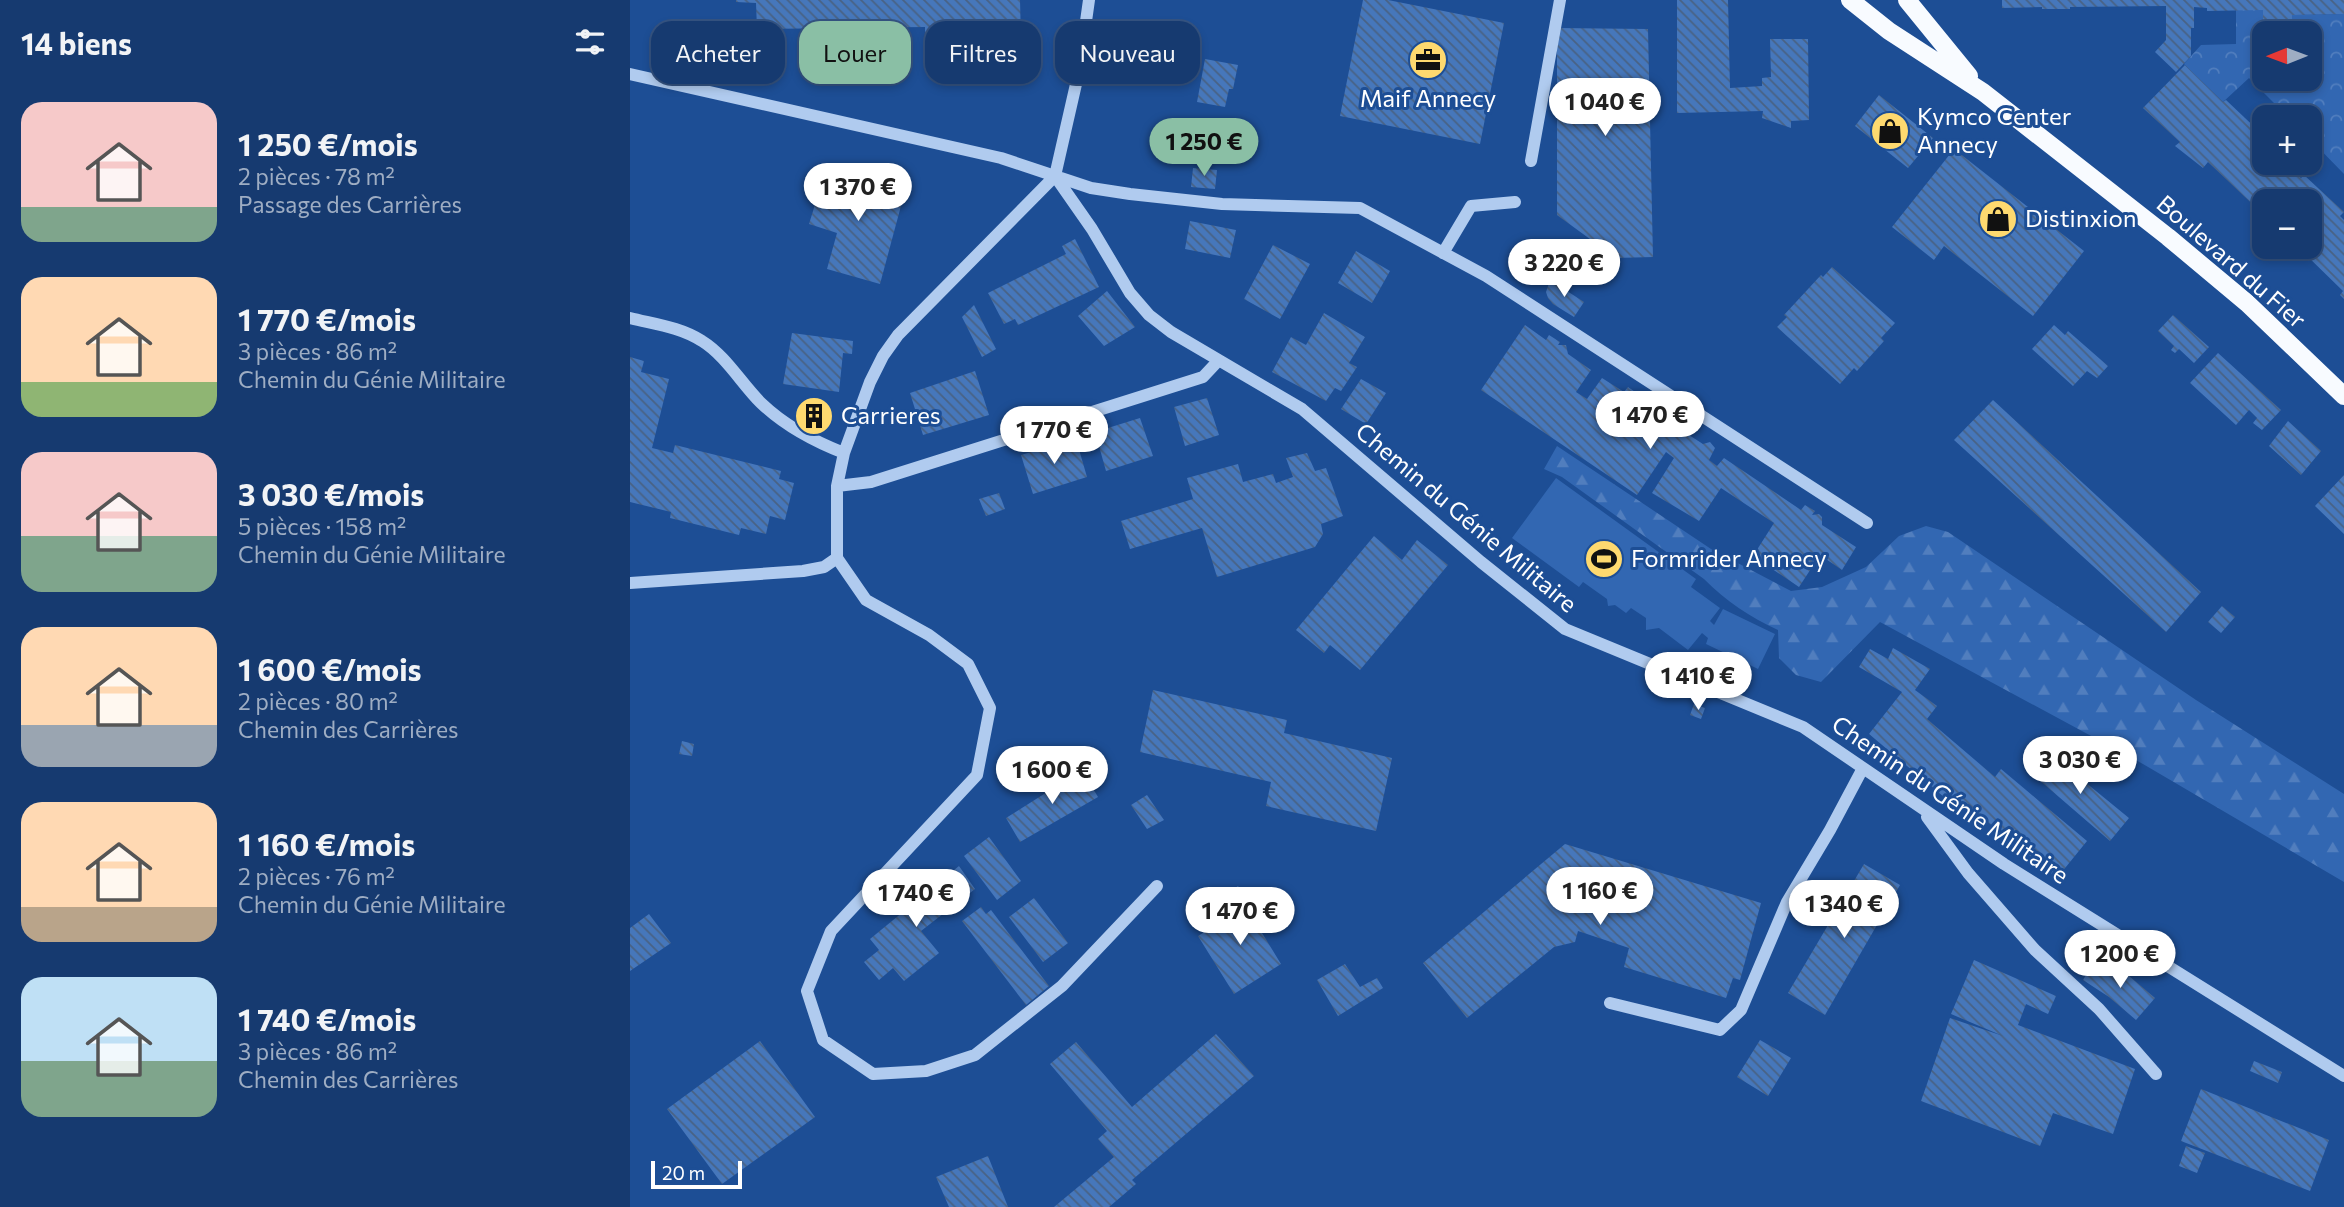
<!DOCTYPE html>
<html lang="fr">
<meta charset="utf-8">
<style>
body{margin:0;font-family:Commissioner,sans-serif;background:#1f4175;color:#f1f3f6;height:100vh;display:flex;flex-direction:column;font-size:26px;white-space:nowrap}
*{box-sizing:border-box;margin:0}
p{font-size:23px;color:#9eadc3}
.icon{flex:none;width:38px;height:38px;fill:none;stroke:currentColor;stroke-width:2;stroke-linecap:round;stroke-linejoin:round}
.map{position:relative;flex:1;overflow:hidden}
.details{display:flex;flex-direction:column;background:#163a70;width:630px}
.details>*{flex:none}
.top-card{position:absolute;left:21px;top:21px;width:665px;height:63px;display:flex;gap:14px}
.needle{width:46px;rotate:269deg}
.fabs{position:absolute;left:1622px;top:21px;display:grid;gap:14px}
.fabs a{display:grid;place-items:center;width:70px;height:70px;border-radius:14px;background:#163a70;box-shadow:0 4px 10px #0003,0 0 0 2px #355483;font-size:35px}
.scale{position:absolute;left:21px;bottom:18px;width:91px;box-sizing:border-box;padding-left:7px;border:4px solid #fff;border-top:0;font-size:19px;line-height:24px;white-space:nowrap;color:#fff;-webkit-text-stroke:5px #1d4e95;paint-order:stroke}
.price{position:absolute;translate:-50% -60px;padding:0 16px;border-radius:24px;background:#fff;color:#222;font-size:23px;line-height:46px;filter:drop-shadow(0 2px 4px #0008)}
.price::after{content:'';position:absolute;left:50%;top:42px;width:21px;height:16px;margin-left:-10px;background:inherit;clip-path:polygon(0 0,100% 0,50% 100%)}
.price.active{background:#8abfa5;color:#111}
ul{padding:0;list-style:none}
li{display:flex;align-items:center;gap:21px;height:175px;padding:0 21px}
li span{display:grid;place-items:center;flex:none;width:196px;height:140px;border-radius:21px;color:#555}
li>.icon{margin-inline-start:auto}
span .icon{width:84px;height:84px;fill:#fffc;stroke-width:1}
li b{font-size:30px}
h2{display:flex;justify-content:space-between;align-items:center;height:84px;padding:0 21px;font-size:30px}
.pill{padding:0 24px;border-radius:21px;background:#163a70;box-shadow:0 4px 10px #0003,0 0 0 2px #355483;font-size:24px;line-height:63px}
.pill.active{background:#8abfa5;color:#111}
main{display:flex;flex:1;min-height:0}
.map>svg:first-child{display:block}
.forest{fill:url(#forest-firs)}
.park{fill:url(#park-crowns);fill-rule:evenodd}
.pitch{fill:#3267b2}
.building{fill:url(#building-back-hatch)}
.lines{fill:none;stroke-linecap:round;stroke-linejoin:round}
.minor{stroke:#b0cbef;stroke-width:12}
.major{stroke:#f8fbff;stroke-width:18}
.labels{text-anchor:middle;stroke-width:6;stroke-linejoin:round;paint-order:stroke}
.poi-label{font-size:24px;fill:#fff;stroke:#1d4e95;text-anchor:start}
.street-label{font-size:24px;fill:#fff;stroke:#1d4e95}
</style>
<main>
<section class="details">
<h2>14 biens<svg class="icon" aria-label="filters" viewBox="0 0 24 24"><path d="M4 7h16M4 17h16"/><circle cx="9" cy="7" r="2"/><circle cx="15" cy="17" r="2"/></svg></h2>
<ul>
<li><span style="background:linear-gradient(#f6c9c9 75%,#7fa58c 0)"><svg class="icon" aria-label="home" viewBox="0 0 24 24"><path d="M3 11l9-7 9 7M6 9v11h12V9"/></svg></span><div><b>1 250 €/mois</b><p>2 pièces · 78 m²</p><p>Passage des Carrières</p></div></li>
<li><span style="background:linear-gradient(#ffd9b3 75%,#8fb573 0)"><svg class="icon" aria-label="home" viewBox="0 0 24 24"><path d="M3 11l9-7 9 7M6 9v11h12V9"/></svg></span><div><b>1 770 €/mois</b><p>3 pièces · 86 m²</p><p>Chemin du Génie Militaire</p></div></li>
<li><span style="background:linear-gradient(#f6c9c9 60%,#7fa58c 0)"><svg class="icon" aria-label="home" viewBox="0 0 24 24"><path d="M3 11l9-7 9 7M6 9v11h12V9"/></svg></span><div><b>3 030 €/mois</b><p>5 pièces · 158 m²</p><p>Chemin du Génie Militaire</p></div></li>
<li><span style="background:linear-gradient(#ffd9b3 70%,#9aa5b1 0)"><svg class="icon" aria-label="home" viewBox="0 0 24 24"><path d="M3 11l9-7 9 7M6 9v11h12V9"/></svg></span><div><b>1 600 €/mois</b><p>2 pièces · 80 m²</p><p>Chemin des Carrières</p></div></li>
<li><span style="background:linear-gradient(#ffd9b3 75%,#b9a48a 0)"><svg class="icon" aria-label="home" viewBox="0 0 24 24"><path d="M3 11l9-7 9 7M6 9v11h12V9"/></svg></span><div><b>1 160 €/mois</b><p>2 pièces · 76 m²</p><p>Chemin du Génie Militaire</p></div></li>
<li><span style="background:linear-gradient(#bfe0f5 60%,#7fa58c 0)"><svg class="icon" aria-label="home" viewBox="0 0 24 24"><path d="M3 11l9-7 9 7M6 9v11h12V9"/></svg></span><div><b>1 740 €/mois</b><p>3 pièces · 86 m²</p><p>Chemin des Carrières</p></div></li>
</ul>
</section>
<div class="map">
<svg width="1714" height="1207" viewBox="0 0 1714 1207">
<defs>
<pattern id="forest-firs" width="22" height="20" patternUnits="userSpaceOnUse" patternTransform="scale(1.75)"><rect width="22" height="20" fill="#3267b2"/><path d="M5 1l3.5 6h-7zM16 11l3.5 6h-7z" fill="#517ebe"/></pattern>
<pattern id="park-crowns" width="20" height="18" patternUnits="userSpaceOnUse" patternTransform="scale(1.75)"><rect width="20" height="18" fill="#3267b2"/><path d="M2 6a3 3 0 1 1 6 0M12 15a3 3 0 1 1 6 0" fill="none" stroke="#517ebe"/></pattern>
<pattern id="building-back-hatch" width="6" height="6" patternUnits="userSpaceOnUse" patternTransform="scale(1.75)"><rect width="6" height="6" fill="#4677bb"/><path d="M-1 5l2 2M0 0l6 6M5-1l2 2" fill="none" stroke="#496284"/></pattern>
</defs>
<rect width="100%" height="100%" fill="#1d4e95"/>
<path class="forest" d="M927,446L1081,549L1161,591L1192,587L1236,567L1269,536L1296,526L1318,532L1566,700L1714,794V882L1513,764L1250,622L1191,682L1166,675L1149,658L1148,630C1120,617 1096,601 1074,579L932,477L914,469Z"/>
<path class="park" d="M1606,10H1633L1634,21L1662,20V15L1714,14V174L1680,139V117H1658L1619,78L1593,102L1555,65L1554,64L1571,45L1606,44ZM1634,33H1680V79H1634Z"/>
<path class="pitch" d="M926,478L1066,579L1061,587L1090,608L1080,621L1084,625L1093,609L1145,634L1128,669L1076,644L1078,638L1072,633L1058,650L1029,628L1016,630V618L1001,608L996,613L985,605L978,606L977,599L953,582L949,587L882,538Z"/>
<path class="building" d="M106,0H390L391,38H381V56L295,58V27L127,29L126,3L106,2Z
M733,0H758L874,23L850,144L710,116Z
M1047,0H1098L1100,88L1132,86V78L1141,77L1140,39H1178L1179,120L1161,121V128L1132,118L1133,111L1047,113Z
M1372,0H1714V14L1662,15V20L1633,21V10L1577,11V8L1564,7V28H1561V56L1546,72L1525,52L1536,40V6L1440,7V9H1412V7L1372,8Z
M927,28L1018,29L1023,257L986,258L927,215Z
M575,59L608,65L603,89H599L595,107L567,102Z
M1555,65L1593,102L1596,100L1634,136L1631,141L1634,144V163H1655L1671,178L1674,175L1714,212L1710,216L1714,220V299L1710,295L1713,291L1673,252L1667,258L1655,247H1680V201H1634V215L1578,162L1573,168L1545,146L1550,142L1513,108Z
M1249,95L1303,138L1278,168L1225,126Z
M1324,149L1454,251L1403,316L1314,246L1304,260L1262,227Z
M563,168L587,170L585,189L561,187Z
M196,169L275,191L250,284L197,269L207,233L179,224Z
M560,221L606,230L600,258L555,249Z
M445,239L469,287L388,325L385,319L374,324L358,293L436,254L432,246Z
M643,245L680,264L650,319L614,299Z
M726,251L760,271L742,303L708,283Z
M1202,267L1265,323L1251,338L1254,341L1227,371L1224,368L1210,384L1147,327L1157,317L1154,315L1191,275L1193,277Z
M920,280L954,302L944,317L923,304L918,298L916,292Z
M477,291L505,327L474,346L448,316Z
M344,305L366,349L352,357L332,317Z
M694,313L735,337L719,363L727,367L711,391L705,388L696,401L642,372L661,337L676,345Z
M1543,315L1579,347L1564,363L1549,349L1545,353L1541,350L1544,346L1528,331Z
M895,325L916,340L919,335L930,342L928,345H936L938,354L961,370L946,392L957,399L972,378L994,392L998,387L1008,394L1007,396L1015,398L1017,402L1015,407L1073,444L1080,442L1085,448L1079,460L1087,466L1094,458L1171,510L1175,505L1185,511L1182,515L1189,514L1192,517V525L1226,547L1212,570L1190,555L1169,587L1123,556L1144,523L1091,488L1069,521L1022,493L1044,458L1036,452L1007,495L851,390Z
M1424,325L1435,335L1438,331L1478,366L1467,378L1457,371L1443,386L1402,349Z
M162,333L223,341L222,354L213,353L209,392L153,384Z
M1588,353L1651,410L1632,430L1623,423L1627,418L1619,410L1606,425L1560,383Z
M0,357L14,361L11,372L39,379L22,448L43,453L45,445L151,471L149,479L164,483L155,520L140,516L136,534L111,528L109,535L40,518L41,512L0,502Z
M345,371L359,415L293,435L280,393Z
M731,379L756,393L736,424L711,409Z
M577,398L589,435L555,446L544,407Z
M1363,400L1571,592L1536,632L1324,440Z
M175,408L194,412L192,423L173,420Z
M510,418L523,456L476,471L465,432Z
M1658,421L1691,451L1671,475L1639,446Z
M446,439L457,477L403,494L391,455Z
M677,453L685,471L696,468L713,516L691,524L693,534L685,547L587,577L572,528L500,549L491,521L563,499L557,478L608,464L613,482L643,474L646,483L663,477L656,458Z
M1714,475V534L1685,506Z
M369,493L375,509L356,516L349,499Z
M744,536L772,560L787,540L818,565L730,670L700,645L694,653L666,630Z
M1592,606L1605,617L1591,633L1578,622Z
M1263,648L1300,669L1285,690L1307,706L1297,719L1365,777L1371,769L1457,841L1427,878L1339,807L1334,813L1327,808L1239,734L1272,692L1229,667L1240,649L1258,659Z
M523,690L657,720L654,733L762,758L746,831L636,806L641,782L510,752Z
M1064,704L1075,708L1071,719L1060,715Z
M52,741L64,744L62,756L49,754Z
M1417,751L1499,818L1480,841L1400,772Z
M452,770L468,797L390,842L376,818Z
M517,795L534,820L517,829L501,805Z
M359,837L391,881L367,900L334,856Z
M935,844L1131,903L1110,980L1103,978L1096,998L994,967L999,948L948,931L945,942L924,947L837,1018L793,963Z
M1234,864L1270,885L1195,1015L1158,993Z
M329,866L345,889L291,931L309,953L274,981L263,968L249,980L234,962L249,950L240,939Z
M608,886L620,904L616,907L651,964L604,994L568,936L610,910L599,892Z
M404,898L438,943L413,962L379,917Z
M351,907L356,914L361,910L419,986L396,1005L332,921Z
M19,914L41,943L0,971V928Z
M1344,960L1426,996L1418,1014L1396,1004L1388,1025L1505,1069L1483,1134L1423,1113L1410,1146L1291,1101L1320,1018L1373,1036L1321,1014Z
M1464,962L1495,978L1498,975L1525,998L1506,1020L1479,997L1453,980Z
M715,964L730,987L747,978L753,988L708,1016L687,980Z
M586,1034L624,1076L502,1180L506,1184L479,1207H424L484,1157L468,1139L477,1131L420,1064L446,1042L502,1107Z
M1130,1040L1161,1058L1138,1096L1107,1077Z
M130,1041L185,1117L92,1184L37,1109Z
M1624,1061L1652,1072L1648,1083L1620,1071Z
M1571,1089L1699,1140L1680,1191L1551,1141Z
M1556,1146L1575,1153L1567,1173L1549,1166Z
M358,1156L378,1207H319L306,1177Z"/>
<g class="lines">
<path class="minor" d="M459,0L449,71L425,176L268,335L253,356L240,382L214,453L207,486V558L236,600L299,635L338,664L360,708L347,775L201,931L177,991L193,1040L243,1074L296,1071L345,1055L432,986L527,886
M0,74L371,158L461,188L500,194L592,204L730,208L856,276L1237,523
M901,161L930,0
M425,176L462,229L500,293L519,315L541,332L672,409L851,562L935,629L1173,727L1374,864L1714,1076
M813,253L841,206L885,202
M0,318C24,324 51,327 72,341C96,356 111,383 131,403C155,426 183,441 214,453
M207,486L241,482L573,377L588,361
M0,583L173,571L194,567L207,558
M1297,817L1338,873L1405,950L1469,1009L1526,1074
M980,1003L1090,1030L1111,1010L1157,902L1200,830L1233,768"/>
<path class="major" d="M1220,0L1259,31L1353,92L1538,237L1617,303L1714,396
M1277,0L1339,76"/>
</g>
<defs>
<symbol id="office-disc" viewBox="-11 -11 22 22"><circle r="9.5" fill="#fed96f" stroke="#1d4e95"/><path d="M-6-3h4V-5.5h4V-3h4V5H-6ZM-1-4.5V-3h2v-1.5ZM-6 0V1H6V0Z" fill="#111"/></symbol>
<symbol id="shop-disc" viewBox="-11 -11 22 22"><circle r="9.5" fill="#fed96f" stroke="#1d4e95"/><path d="M-5-2.5h2.3a2.7 3.5 0 0 1 5.4 0H5L5.5 6h-11ZM-1.5-2.5h3a1.5 2.3 0 0 0-3 0Z" fill="#111"/></symbol>
<symbol id="building-disc" viewBox="-11 -11 22 22"><circle r="9.5" fill="#fed96f" stroke="#1d4e95"/><path d="M-4-6H4V6H1V3H-1V6H-4ZM-2.5-4.3h1.7v1.8h-1.7ZM.8-4.3h1.7v1.8H.8ZM-2.5-1h1.7V.8h-1.7ZM.8-1h1.7V.8H.8Z" fill="#111"/></symbol>
<symbol id="stadium-disc" viewBox="-11 -11 22 22"><circle r="9.5" fill="#fed96f" stroke="#1d4e95"/><path d="M0-5a6.5 5 0 1 0 0 10a6.5 5 0 1 0 0-10ZM-3.5-1.8h7v3.6h-7Z" fill="#111"/></symbol>
</defs>
<g fill-rule="evenodd">
<use href="#office-disc" x="776" y="38" width="44" height="44"/>
<use href="#shop-disc" x="1238" y="109" width="44" height="44"/>
<use href="#shop-disc" x="1346" y="197" width="44" height="44"/>
<use href="#building-disc" x="162" y="394" width="44" height="44"/>
<use href="#stadium-disc" x="952" y="537" width="44" height="44"/>
</g>
<g class="labels">
<g class="poi-label">
<text x="798" y="107" text-anchor="middle">Maif Annecy</text>
<text x="1287" y="125">Kymco Center<tspan x="1287" dy="28">Annecy</tspan></text>
<text x="1395" y="227">Distinxion</text>
<text x="211" y="424">Carrieres</text>
<text x="1001" y="567">Formrider Annecy</text>
</g>
<g class="street-label">
<text transform="translate(1601 262) rotate(41)" y="8">Boulevard du Fier</text>
<text transform="translate(836 518) rotate(40)" y="8">Chemin du Génie Militaire</text>
<text transform="translate(1320 800) rotate(34)" y="8">Chemin du Génie Militaire</text>
</g>
</g>
</svg>
<div class="fabs">
<a><svg class="needle" viewBox="-14 -14 28 28"><path d="M0-13l5 13h-10z" fill="#e53935"/><path d="M0 13l5-13h-10z" fill="#9eadc3"/></svg></a>
<a>+</a>
<a>−</a>
</div>
<div class="scale">20 m</div>
<b class="price" style="left:975px;top:138px">1 040 €</b>
<b class="price active" style="left:574px;top:178px">1 250 €</b>
<b class="price" style="left:228px;top:223px">1 370 €</b>
<b class="price" style="left:934px;top:299px">3 220 €</b>
<b class="price" style="left:1020px;top:451px">1 470 €</b>
<b class="price" style="left:424px;top:466px">1 770 €</b>
<b class="price" style="left:1068px;top:712px">1 410 €</b>
<b class="price" style="left:1450px;top:796px">3 030 €</b>
<b class="price" style="left:422px;top:806px">1 600 €</b>
<b class="price" style="left:970px;top:927px">1 160 €</b>
<b class="price" style="left:286px;top:929px">1 740 €</b>
<b class="price" style="left:1214px;top:940px">1 340 €</b>
<b class="price" style="left:610px;top:947px">1 470 €</b>
<b class="price" style="left:1490px;top:990px">1 200 €</b>
<div class="top-card">
<a class="pill">Acheter</a>
<a class="pill active">Louer</a>
<a class="pill">Filtres</a>
<a class="pill">Nouveau</a>
</div>
</div>
</main>
